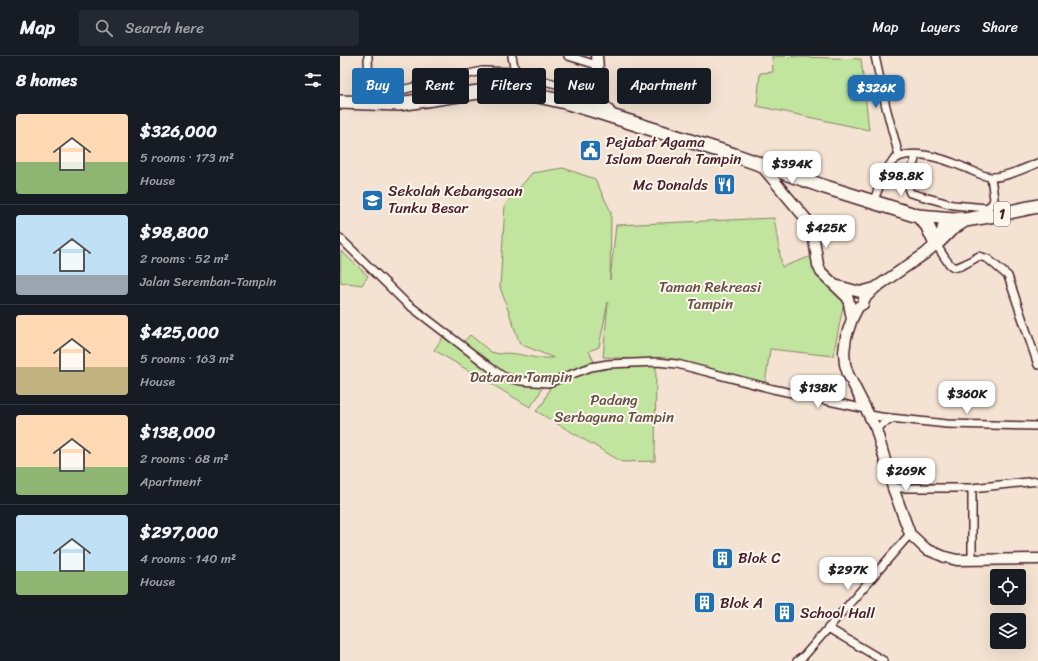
<!DOCTYPE html>
<meta charset="utf-8">
<style>
body{margin:0;font-family:Sriracha,sans-serif;background:#242831;color:#f1f3f6;height:100vh;display:flex;flex-direction:column;font-size:15px;white-space:nowrap}
*{box-sizing:border-box;margin:0}
p{font-size:13px;color:#9ea1a6}
.icon{flex:none;width:22px;height:22px;fill:none;stroke:currentColor;stroke-width:2;stroke-linecap:round;stroke-linejoin:round}
.map{position:relative;flex:1;overflow:hidden}
.sheet{display:flex;flex-direction:column;background:#171b24;width:340px}
.sheet>*{flex:none}
.guide{position:absolute;left:12px;top:12px;width:380px;height:36px;display:flex;gap:8px}
.tools{position:absolute;left:650px;top:513px;display:grid;gap:8px}
.tools a{display:grid;place-items:center;width:36px;height:36px;border-radius:4px;background:#171b24;box-shadow:0 4px 16px #0002;font-size:20px}
.price{position:absolute;translate:-50% -34px;padding:0 9px;border-radius:8px;background:#fff;color:#222;font-size:13px;line-height:26px;filter:drop-shadow(0 1px 2px #0008)}
.price::after{content:'';position:absolute;left:50%;top:24px;width:12px;height:9px;margin-left:-6px;background:inherit;clip-path:polygon(0 0,100% 0,50% 100%)}
.price.selected{background:#1f6fb2;color:#fff}
ul{padding:0;list-style:none}
li{display:flex;align-items:center;gap:12px;height:100px;padding:0 16px}
li+li{border-top:1px solid #363941}
li span{display:grid;place-items:center;flex:none;width:112px;height:80px;border-radius:4px;color:#555}
li>.icon{margin-inline-start:auto}
span .icon{width:48px;height:48px;fill:#fffc;stroke-width:1}
li b{font-size:17px}
h2{display:flex;justify-content:space-between;align-items:center;height:48px;padding:0 16px;font-size:17px}
.pill{padding:0 14px;border-radius:4px;background:#171b24;box-shadow:0 4px 16px #0002;font-size:14px;line-height:36px}
.pill.selected{background:#1f6fb2;color:#fff}
header{display:flex;align-items:center;gap:24px;box-sizing:border-box;height:56px;padding:0 20px;background:#171b24;border-bottom:1px solid #363941}
header strong{font-size:19px}
nav{display:flex;gap:22px;margin-inline-start:auto;font-size:14px}
.search{width:280px;height:36px;background:#242831;display:flex;align-items:center;gap:10px;box-sizing:border-box;padding:0 14px;border-radius:4px;color:#9ea1a6;font-size:15px}
main{display:flex;flex:1;min-height:0}
.map>svg:first-child{display:block}
.green{fill:#c1e59f;stroke:#868265}
.lines{fill:none;stroke-linecap:round;stroke-linejoin:round}
.street-casing{stroke:#4a1f2b;stroke-width:10}
.secondary-casing{stroke:#4a1f2b;stroke-width:13}
.highway-casing{stroke:#4a1f2b;stroke-width:16}
.street{stroke:#fbf7ec;stroke-width:7}
.secondary{stroke:#fbf7ec;stroke-width:10}
.highway{stroke:#fbf7ec;stroke-width:13}
.labels{text-anchor:middle;stroke-width:4;stroke-linejoin:round;paint-order:stroke}
.shield{fill:#fbf7ec;stroke:#7f6065;stroke-width:1}
.shield-label{font-size:14px;font-weight:bold;fill:#4a1f2b}
.poi-label{font-size:15px;fill:#4a1f2b;stroke:#fbf7ec;text-anchor:start}
.park-label{font-size:15px;fill:#685048;stroke:#fbf7ec}
</style>
<header>
<strong>Map</strong>
<div class="search"><svg class="icon" aria-label="search" viewBox="0 0 24 24"><circle cx="10" cy="10" r="6"/><path d="M15 15l6 6"/></svg>Search here</div>
<nav><a>Map</a><a>Layers</a><a>Share</a></nav>
</header>
<main>
<section class="sheet">
<h2>8 homes<svg class="icon" aria-label="filters" viewBox="0 0 24 24"><path d="M4 7h16M4 17h16"/><circle cx="9" cy="7" r="2"/><circle cx="15" cy="17" r="2"/></svg></h2>
<ul>
<li><span style="background:linear-gradient(#ffd9b3 60%,#8fb573 0)"><svg class="icon" aria-label="home" viewBox="0 0 24 24"><path d="M3 11l9-7 9 7M6 9v11h12V9"/></svg></span><div><b>$326,000</b><p>5 rooms · 173 m²</p><p>House</p></div></li>
<li><span style="background:linear-gradient(#bfe0f5 75%,#9aa5b1 0)"><svg class="icon" aria-label="home" viewBox="0 0 24 24"><path d="M3 11l9-7 9 7M6 9v11h12V9"/></svg></span><div><b>$98,800</b><p>2 rooms · 52 m²</p><p>Jalan Seremban-Tampin</p></div></li>
<li><span style="background:linear-gradient(#ffd9b3 65%,#c2b280 0)"><svg class="icon" aria-label="home" viewBox="0 0 24 24"><path d="M3 11l9-7 9 7M6 9v11h12V9"/></svg></span><div><b>$425,000</b><p>5 rooms · 163 m²</p><p>House</p></div></li>
<li><span style="background:linear-gradient(#ffd9b3 65%,#8fb573 0)"><svg class="icon" aria-label="home" viewBox="0 0 24 24"><path d="M3 11l9-7 9 7M6 9v11h12V9"/></svg></span><div><b>$138,000</b><p>2 rooms · 68 m²</p><p>Apartment</p></div></li>
<li><span style="background:linear-gradient(#bfe0f5 70%,#8fb573 0)"><svg class="icon" aria-label="home" viewBox="0 0 24 24"><path d="M3 11l9-7 9 7M6 9v11h12V9"/></svg></span><div><b>$297,000</b><p>4 rooms · 140 m²</p><p>House</p></div></li>
</ul>
</section>
<div class="map">
<svg width="698" height="605" viewBox="0 0 698 605">
<rect width="100%" height="100%" fill="#f4e3d2"/>
<filter id="ink" filterUnits="userSpaceOnUse"><feTurbulence type="fractalNoise" baseFrequency=".025" numOctaves="2"/><feDisplacementMap in="SourceGraphic" scale="8" xChannelSelector="R" yChannelSelector="G"/><feConvolveMatrix kernelMatrix="1 2 1 2 8 2 1 2 1" color-interpolation-filters="sRGB"/></filter>
<g filter="url(#ink)">
<path class="green" d="M432,0L521,3L529,74L417,50L420,17L433,16Z
M223,112L255,123L271,156L270,224L276,169L434,162L442,211L475,199L504,246L493,300L430,293L425,328L322,305L263,301L268,246L259,291L249,295L256,310L205,326L197,342L190,351L94,294L103,281L118,292L130,279L151,296L160,298L166,297L177,298L197,302H214L180,288L160,231L165,149L192,117Z
M1,195L28,220L22,229L0,226Z
M316,308L315,405L282,406L196,355L204,346L210,331L237,318L255,311Z"/>
<g class="lines">
<defs>
<path id="street" d="M28,0L29,39
M172,0L175,16
M228,0L257,9
M535,0L546,51L559,100
M29,35L61,34L142,15L175,16L208,26L246,35
M576,99C574,109 565,129 570,137L613,149L647,152L652,148L654,143L651,121
M533,146C539,133 543,117 551,107C565,89 605,103 623,111C632,114 641,120 651,121C665,122 685,112 698,107
M0,182L65,246L151,312L164,321L181,325L208,327L251,311L268,308L317,306L337,308L433,333L526,353
M596,188C614,216 610,217 639,200L648,203L668,220L698,309
M530,359L541,361L607,368L698,370
M536,373L544,367L552,363
M553,432H632V504
M632,432L698,425
M488,572L544,605
M457,605L464,600L570,478"/>
<path id="secondary" d="M246,52C249,46 249,44 253,38C259,31 258,9 257,0
M420,108L467,164L473,177L478,209L481,216L508,242L512,263
M605,163L602,175L596,188L586,197L535,232L524,243L523,248L518,251L512,263L506,281L504,296L505,308L508,318L536,373L553,432L570,478L586,493L605,501L617,504L698,503
M498,230L520,236L535,232"/>
<path id="highway" d="M0,46L59,48L145,35L163,34L180,36L225,46L255,55L394,99L482,130L578,160L625,164L655,159L698,150
M225,46L243,38L256,30L259,45L271,60
M578,160L587,169L596,188L611,173L625,164"/>
</defs>
<use href="#street" class="street-casing"/>
<use href="#secondary" class="secondary-casing"/>
<use href="#highway" class="highway-casing"/>
<use href="#street" class="street"/>
<use href="#secondary" class="secondary"/>
<use href="#highway" class="highway"/>
</g>
</g>
<defs>
<symbol id="civic-square" viewBox="-11 -11 22 22"><rect x="-9" y="-9" width="18" height="18" rx="4" fill="#1f6fb2" stroke="#fbf7ec"/><path d="M-.6-6.5H3V-4.5H.6V-3L4-1V1h2V6H-6V1h2V-1L-.6-3ZM-1.2 2.5V6h2.4V2.5Z" fill="#fff"/></symbol>
<symbol id="restaurant-square" viewBox="-11 -11 22 22"><rect x="-9" y="-9" width="18" height="18" rx="4" fill="#1f6fb2" stroke="#fbf7ec"/><path d="M-5-6h1v4h1v-4h1v4h1v-4h1v5L-1.5 .5V6h-2V.5L-5-1ZM5-6V6H3V1.5H1.5Q1.5-4 5-6Z" fill="#fff"/></symbol>
<symbol id="school-square" viewBox="-11 -11 22 22"><rect x="-9" y="-9" width="18" height="18" rx="4" fill="#1f6fb2" stroke="#fbf7ec"/><path d="M0-5L7-2L0 1L-7-2ZM-4 1L0 2.5L4 1V4Q0 6-4 4Z" fill="#fff"/></symbol>
<symbol id="building-square" viewBox="-11 -11 22 22"><rect x="-9" y="-9" width="18" height="18" rx="4" fill="#1f6fb2" stroke="#fbf7ec"/><path d="M-4-6H4V6H1V3H-1V6H-4ZM-2.5-4.3h1.7v1.8h-1.7ZM.8-4.3h1.7v1.8H.8ZM-2.5-1h1.7V.8h-1.7ZM.8-1h1.7V.8H.8Z" fill="#fff"/></symbol>
</defs>
<g fill-rule="evenodd">
<use href="#civic-square" x="238" y="82" width="25" height="25"/>
<use href="#restaurant-square" x="372" y="116" width="25" height="25"/>
<use href="#school-square" x="20" y="132" width="25" height="25"/>
<use href="#building-square" x="370" y="490" width="25" height="25"/>
<use href="#building-square" x="352" y="534" width="25" height="25"/>
<use href="#building-square" x="432" y="544" width="25" height="25"/>
</g>
<g class="labels">
<rect class="shield" x="654" y="146" width="16" height="24" rx="3"/>
<g class="shield-label">
<text x="662" y="163">1</text>
</g>
<g class="poi-label">
<text x="266" y="91">Pejabat Agama<tspan x="266" dy="17">Islam Daerah Tampin</tspan></text>
<text x="368" y="134" text-anchor="end">Mc Donalds</text>
<text x="48" y="140">Sekolah Kebangsaan<tspan x="48" dy="17">Tunku Besar</tspan></text>
<text x="398" y="507">Blok C</text>
<text x="380" y="552">Blok A</text>
<text x="460" y="562">School Hall</text>
</g>
<g class="park-label">
<text x="370" y="236">Taman Rekreasi<tspan x="370" dy="17">Tampin</tspan></text>
<text x="181" y="326">Dataran Tampin</text>
<text x="274" y="349">Padang<tspan x="274" dy="17">Serbaguna Tampin</tspan></text>
</g>
</g>
</svg>
<div class="tools">
<a><svg class="icon" aria-label="locate" viewBox="0 0 24 24"><circle cx="12" cy="12" r="6"/><path d="M12 2v4M12 18v4M2 12h4M18 12h4"/></svg></a>
<a><svg class="icon" aria-label="layers" viewBox="0 0 24 24"><path d="M12 4l9 5-9 5-9-5zM3 14l9 5 9-5"/></svg></a>
</div>
<b class="price selected" style="left:536px;top:53px">$326K</b>
<b class="price" style="left:452px;top:129px">$394K</b>
<b class="price" style="left:561px;top:141px">$98.8K</b>
<b class="price" style="left:486px;top:193px">$425K</b>
<b class="price" style="left:478px;top:353px">$138K</b>
<b class="price" style="left:627px;top:359px">$360K</b>
<b class="price" style="left:566px;top:436px">$269K</b>
<b class="price" style="left:508px;top:535px">$297K</b>
<div class="guide">
<a class="pill selected">Buy</a>
<a class="pill">Rent</a>
<a class="pill">Filters</a>
<a class="pill">New</a>
<a class="pill">Apartment</a>
</div>
</div>
</main>
